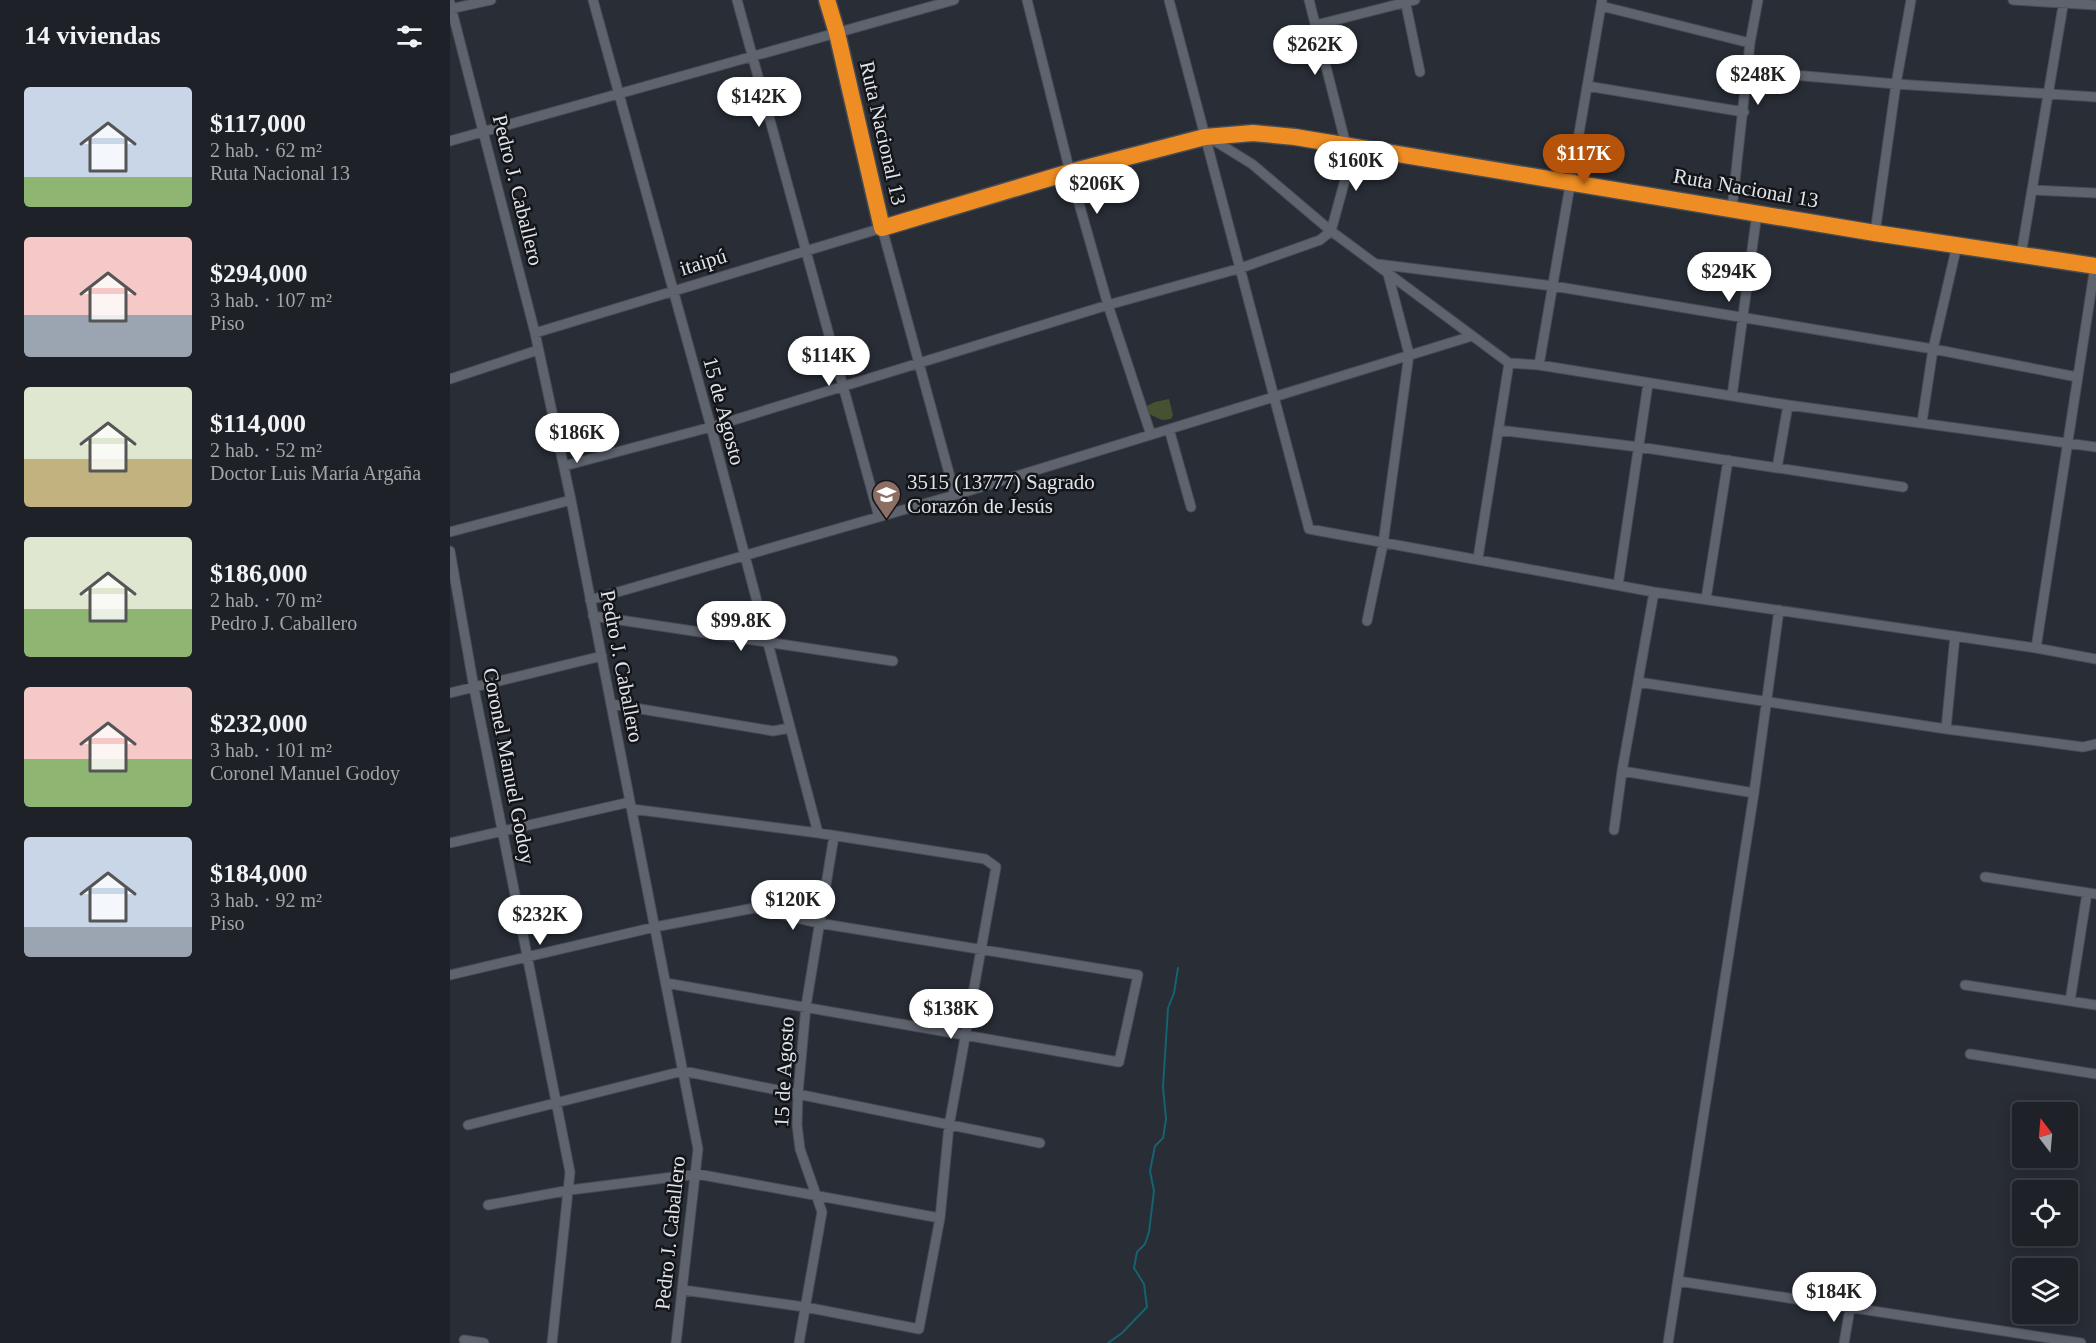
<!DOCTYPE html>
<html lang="es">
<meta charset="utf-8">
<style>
body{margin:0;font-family:"Times New Roman",serif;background:#2b2f34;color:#f1f3f6;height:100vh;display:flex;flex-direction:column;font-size:22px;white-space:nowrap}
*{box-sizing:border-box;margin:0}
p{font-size:20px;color:#a1a4a8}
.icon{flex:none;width:33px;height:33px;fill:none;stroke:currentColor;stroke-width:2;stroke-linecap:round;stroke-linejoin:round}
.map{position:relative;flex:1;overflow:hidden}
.details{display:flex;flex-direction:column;background:#1e2228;width:450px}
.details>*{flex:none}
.needle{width:39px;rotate:344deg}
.fabs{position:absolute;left:1562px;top:1102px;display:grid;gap:12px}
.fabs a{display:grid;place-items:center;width:66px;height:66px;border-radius:6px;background:#1e2228;box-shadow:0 3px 15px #0003,0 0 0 2px #3c3f45;font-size:30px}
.price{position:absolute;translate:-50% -51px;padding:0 14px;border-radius:21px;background:#fff;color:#222;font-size:20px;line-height:39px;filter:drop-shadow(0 2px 3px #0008)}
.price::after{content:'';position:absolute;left:50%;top:36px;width:18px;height:14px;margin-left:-9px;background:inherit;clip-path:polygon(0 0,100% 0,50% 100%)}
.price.on{background:#b45309;color:#fff}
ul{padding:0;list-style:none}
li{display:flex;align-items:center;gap:18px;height:150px;padding:0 24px}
li span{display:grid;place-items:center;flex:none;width:168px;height:120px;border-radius:6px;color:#555}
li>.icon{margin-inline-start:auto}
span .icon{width:72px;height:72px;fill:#fffc;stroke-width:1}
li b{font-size:26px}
h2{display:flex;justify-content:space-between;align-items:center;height:72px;padding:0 24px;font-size:26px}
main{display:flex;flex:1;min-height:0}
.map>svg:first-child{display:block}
.green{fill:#455231}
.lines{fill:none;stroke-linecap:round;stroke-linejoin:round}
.stream{stroke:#14636f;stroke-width:2}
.street-casing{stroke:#474b53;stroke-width:11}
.highway-casing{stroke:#474b53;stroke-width:19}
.street{stroke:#5e636e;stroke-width:9}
.highway{stroke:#ee8d23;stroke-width:16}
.labels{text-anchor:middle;stroke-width:5;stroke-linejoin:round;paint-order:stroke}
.street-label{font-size:21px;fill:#e1e5eb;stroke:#131519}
.poi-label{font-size:21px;fill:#e1e5eb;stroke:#131519;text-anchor:start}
</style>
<main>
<section class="details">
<h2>14 viviendas<svg class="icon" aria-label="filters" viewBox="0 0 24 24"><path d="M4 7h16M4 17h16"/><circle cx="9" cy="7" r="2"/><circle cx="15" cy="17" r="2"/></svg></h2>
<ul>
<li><span style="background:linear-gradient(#c9d6e8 75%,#8fb573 0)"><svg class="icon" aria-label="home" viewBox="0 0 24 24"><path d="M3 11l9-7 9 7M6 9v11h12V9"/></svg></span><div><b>$117,000</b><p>2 hab. · 62 m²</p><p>Ruta Nacional 13</p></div></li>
<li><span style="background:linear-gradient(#f6c9c9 65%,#9aa5b1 0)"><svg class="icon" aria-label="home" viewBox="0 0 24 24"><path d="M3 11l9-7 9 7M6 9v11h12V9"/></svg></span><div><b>$294,000</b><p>3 hab. · 107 m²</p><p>Piso</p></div></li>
<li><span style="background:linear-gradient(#dfe7d0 60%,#c2b280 0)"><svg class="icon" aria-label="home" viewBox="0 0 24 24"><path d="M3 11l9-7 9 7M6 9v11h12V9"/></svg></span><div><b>$114,000</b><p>2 hab. · 52 m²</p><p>Doctor Luis María Argaña</p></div></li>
<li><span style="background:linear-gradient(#dfe7d0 60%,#8fb573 0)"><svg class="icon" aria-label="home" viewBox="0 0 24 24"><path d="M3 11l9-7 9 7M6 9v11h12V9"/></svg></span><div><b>$186,000</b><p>2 hab. · 70 m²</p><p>Pedro J. Caballero</p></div></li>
<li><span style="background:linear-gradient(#f6c9c9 60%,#8fb573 0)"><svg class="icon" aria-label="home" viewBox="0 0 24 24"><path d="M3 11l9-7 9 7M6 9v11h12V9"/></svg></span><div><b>$232,000</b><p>3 hab. · 101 m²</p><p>Coronel Manuel Godoy</p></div></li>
<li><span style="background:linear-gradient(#c9d6e8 75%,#9aa5b1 0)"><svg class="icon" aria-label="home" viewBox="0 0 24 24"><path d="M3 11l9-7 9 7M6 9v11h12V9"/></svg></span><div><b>$184,000</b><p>3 hab. · 92 m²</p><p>Piso</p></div></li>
</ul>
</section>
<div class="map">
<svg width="1646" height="1343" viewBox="0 0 1646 1343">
<rect width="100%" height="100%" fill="#282d36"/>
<path class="green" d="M719,399L723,415L721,419L712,420L699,414L697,406L705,402Z"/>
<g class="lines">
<path class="stream" d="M658,1343L672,1333L697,1307L694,1284L684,1268L687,1252L695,1244L699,1232L704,1191L700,1171L705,1146L713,1138L716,1119L713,1087L718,1008L724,993L728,968"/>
<defs>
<path id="street" d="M143,0L261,427L368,833
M287,0L429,517
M577,0L620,172L658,305L701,435
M719,0L859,529L1204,592L1586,648L1646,659
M859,0L896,145
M955,0L970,72
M1563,0L1646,5
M0,3L85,333L121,500L248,1149L226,1343
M1151,6L1300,43
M0,9L41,0
M866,25L965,0
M1298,71L1446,84L1646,97
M1137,86L1294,112
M760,138L802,164L881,231L1059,363L1089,365L1338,405L1646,447
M0,141L504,0
M1582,190L1646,193
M1282,208L1300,43L1308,0
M1425,233L1446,84L1461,0
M1571,255L1614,0
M927,264L1103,286L1483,349L1627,377
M85,333L432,228L505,495
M1089,365L1152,0
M0,379L88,350
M1282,396L1307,213
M1472,422L1483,349L1507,245
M719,429L741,507
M1048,430L1189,447L1453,487
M114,466L261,427L658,305L791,268L870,240L881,231L904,147
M1327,468L1338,405
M0,532L121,500
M0,551L24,688L120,1172L102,1343
M1028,558L1059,363
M1168,585L1198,384
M1256,599L1278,460
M140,600L505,495L1022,336
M143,616L443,661
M917,621L933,544L959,354L938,274
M1505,636L1496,729L1633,747L1646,744
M1586,648L1645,266
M1188,682L1496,729
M0,693L152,656
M161,704L323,731L340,728
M1172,771L1304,793
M182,809L368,833L535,859L546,867L499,1126L490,1218
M1164,830L1172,771L1204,592
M0,843L180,802
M1535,877L1646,894
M0,975L205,927L304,908L368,923L688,975L669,1062L216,983
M1515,985L1646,1005
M1620,1001L1637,893
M1520,1054L1646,1074
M18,1125L233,1071L590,1143
M38,1205L120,1190L247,1174L490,1218L469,1329L355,1307L233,1290
M1228,1281L1631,1343
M14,1340L34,1343
M349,1343L372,1212L350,1149L347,1125L348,1093L356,1006L384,836
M1218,1343L1304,793L1329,610
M1394,1343L1400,1308"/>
<path id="highway" d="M377,0L387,33L432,228L620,172L755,137L803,133L845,137L1425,233L1646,266"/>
</defs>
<use href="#street" class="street-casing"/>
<use href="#highway" class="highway-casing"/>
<use href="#street" class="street"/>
<use href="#highway" class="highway"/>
</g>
<defs>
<symbol id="school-pin" viewBox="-11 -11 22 30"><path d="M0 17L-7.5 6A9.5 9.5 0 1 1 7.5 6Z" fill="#8d6e63" stroke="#131519"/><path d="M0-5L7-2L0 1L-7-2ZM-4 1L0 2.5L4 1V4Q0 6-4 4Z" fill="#fff"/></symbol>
</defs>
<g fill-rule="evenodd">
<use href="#school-pin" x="420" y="478" width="33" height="45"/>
</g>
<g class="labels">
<g class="street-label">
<text transform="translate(433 133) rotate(77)" y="7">Ruta Nacional 13</text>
<text transform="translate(1296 188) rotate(10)" y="7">Ruta Nacional 13</text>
<text transform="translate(68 190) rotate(76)" y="7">Pedro J. Caballero</text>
<text transform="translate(253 262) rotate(-17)" y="7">itaipú</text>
<text transform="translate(274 411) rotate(75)" y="7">15 de Agosto</text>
<text transform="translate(172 666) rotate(79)" y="7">Pedro J. Caballero</text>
<text transform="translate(59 766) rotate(79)" y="7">Coronel Manuel Godoy</text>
<text transform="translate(334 1072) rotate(-87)" y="7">15 de Agosto</text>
<text transform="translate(220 1233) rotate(-84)" y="7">Pedro J. Caballero</text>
</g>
<g class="poi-label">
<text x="457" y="489">3515 (13777) Sagrado<tspan x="457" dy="24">Corazón de Jesús</tspan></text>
</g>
</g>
</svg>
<div class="fabs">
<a><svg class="needle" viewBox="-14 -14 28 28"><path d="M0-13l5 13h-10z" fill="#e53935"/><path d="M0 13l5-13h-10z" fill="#a1a4a8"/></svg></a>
<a><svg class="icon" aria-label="locate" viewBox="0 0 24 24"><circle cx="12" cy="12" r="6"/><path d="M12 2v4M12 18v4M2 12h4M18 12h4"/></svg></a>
<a><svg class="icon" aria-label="layers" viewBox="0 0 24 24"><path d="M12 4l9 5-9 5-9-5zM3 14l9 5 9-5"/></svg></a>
</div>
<b class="price" style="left:865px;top:76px">$262K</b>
<b class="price" style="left:1308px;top:106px">$248K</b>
<b class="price" style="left:309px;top:128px">$142K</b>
<b class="price on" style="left:1134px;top:185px">$117K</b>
<b class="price" style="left:906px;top:192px">$160K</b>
<b class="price" style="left:647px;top:215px">$206K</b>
<b class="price" style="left:1279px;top:303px">$294K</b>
<b class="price" style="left:379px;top:387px">$114K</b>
<b class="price" style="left:127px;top:464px">$186K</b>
<b class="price" style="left:291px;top:652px">$99.8K</b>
<b class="price" style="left:343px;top:931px">$120K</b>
<b class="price" style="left:90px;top:946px">$232K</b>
<b class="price" style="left:501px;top:1040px">$138K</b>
<b class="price" style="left:1384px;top:1323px">$184K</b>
</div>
</main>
